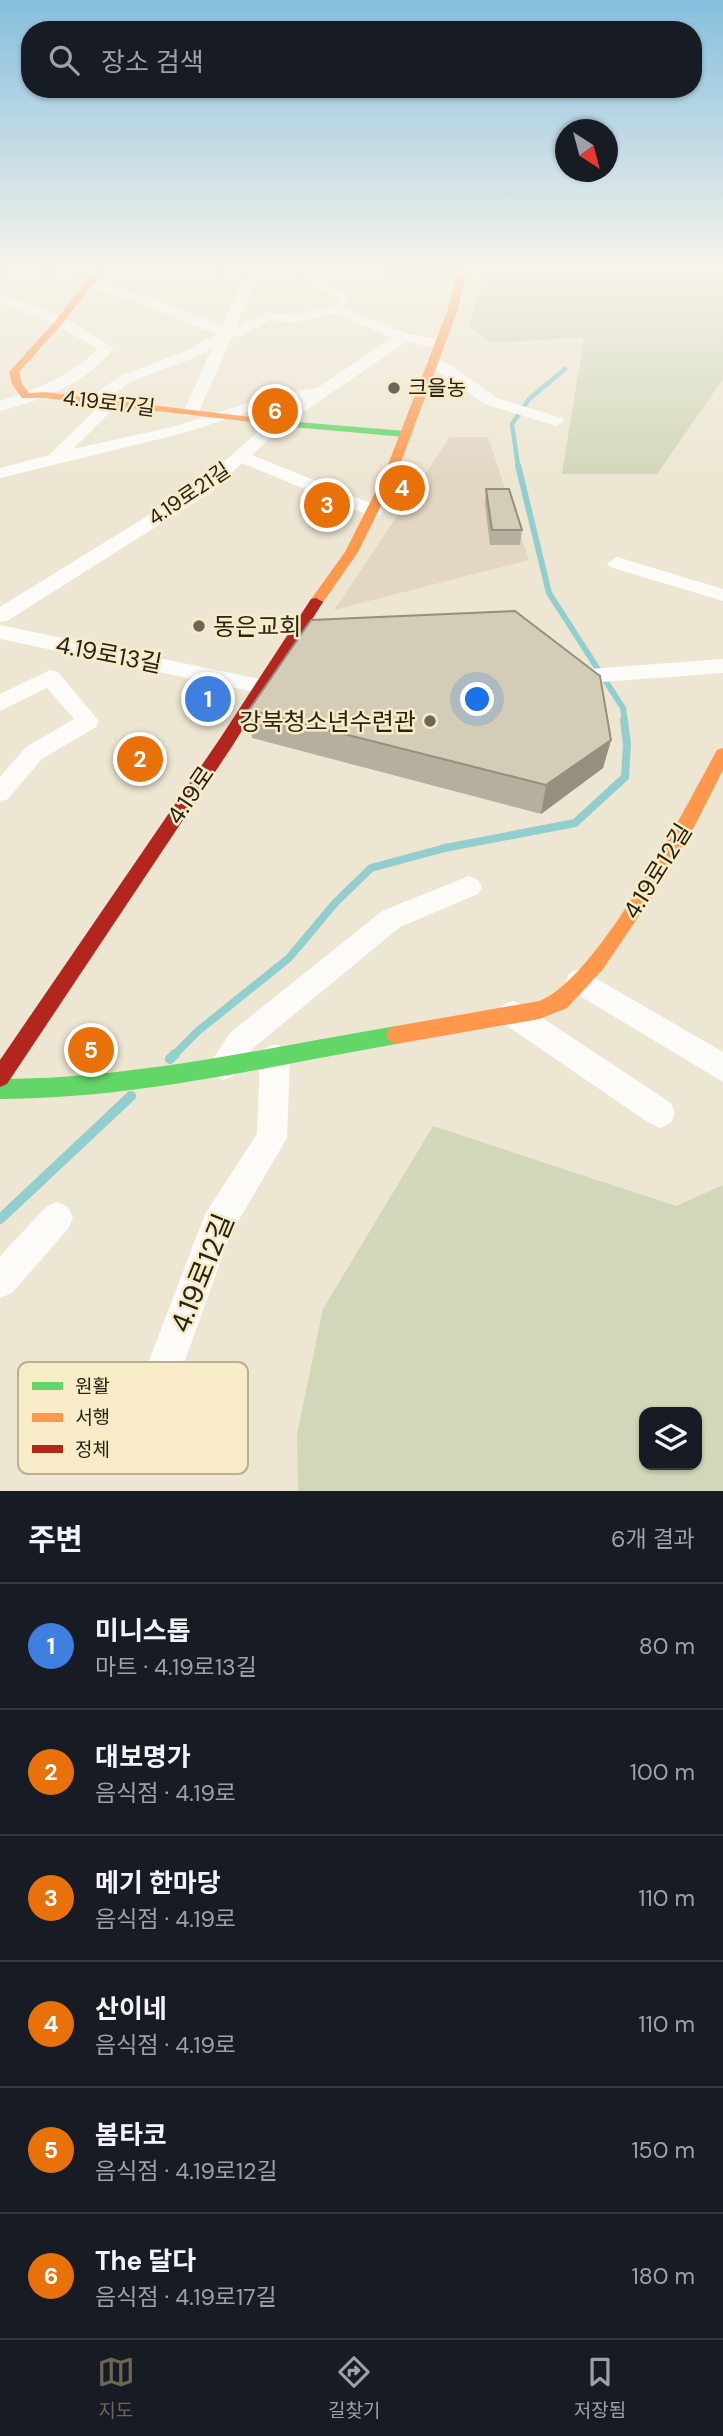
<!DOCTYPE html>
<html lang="ko">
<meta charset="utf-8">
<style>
body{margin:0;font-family:"DM Sans","Noto Sans KR",sans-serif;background:#20242c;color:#f1f3f6}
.controls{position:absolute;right:21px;bottom:21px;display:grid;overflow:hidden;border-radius:14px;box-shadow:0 2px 5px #0004}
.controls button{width:63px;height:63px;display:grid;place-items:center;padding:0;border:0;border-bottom:2px solid #363941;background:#171b24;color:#f1f3f6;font:35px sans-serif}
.compass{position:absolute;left:555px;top:119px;width:63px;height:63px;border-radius:50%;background:#171b24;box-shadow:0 2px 5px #0004;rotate:144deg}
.you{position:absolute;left:478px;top:700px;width:24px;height:24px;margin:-18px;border:5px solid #fff;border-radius:50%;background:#1a73e8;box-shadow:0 0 0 10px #1a73e833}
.badge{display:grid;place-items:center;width:46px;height:46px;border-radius:50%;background:#6d6758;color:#fff;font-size:23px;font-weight:700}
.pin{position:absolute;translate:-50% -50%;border:4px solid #fff;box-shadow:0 2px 7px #0006}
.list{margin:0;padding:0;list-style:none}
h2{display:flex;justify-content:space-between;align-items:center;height:91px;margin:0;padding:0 28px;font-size:30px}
h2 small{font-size:23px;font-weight:400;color:#9ea1a6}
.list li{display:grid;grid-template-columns:46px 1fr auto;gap:21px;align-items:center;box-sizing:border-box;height:126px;padding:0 28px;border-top:2px solid #363941}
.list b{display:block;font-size:26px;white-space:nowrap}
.list p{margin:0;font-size:23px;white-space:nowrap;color:#9ea1a6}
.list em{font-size:23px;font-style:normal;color:#9ea1a6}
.icon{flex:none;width:38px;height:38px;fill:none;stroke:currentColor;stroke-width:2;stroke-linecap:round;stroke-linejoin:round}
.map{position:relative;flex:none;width:723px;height:1491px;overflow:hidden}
.search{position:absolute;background:#171b24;box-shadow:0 2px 5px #0004;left:21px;right:21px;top:21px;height:77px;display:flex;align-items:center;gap:18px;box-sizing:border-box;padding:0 24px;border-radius:28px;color:#9ea1a6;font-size:26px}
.sheet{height:847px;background:#171b24}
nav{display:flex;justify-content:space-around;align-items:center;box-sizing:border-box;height:98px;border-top:2px solid #363941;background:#171b24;font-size:19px;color:#9ea1a6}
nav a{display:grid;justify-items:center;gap:4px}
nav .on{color:#6d6758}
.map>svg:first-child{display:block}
</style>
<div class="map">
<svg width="723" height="1491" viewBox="0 0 723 1491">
<rect width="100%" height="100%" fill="#ede6d2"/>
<path fill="#e3d7c4" d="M450,437H488L529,560L334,610Z"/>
<path fill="#d2d7b9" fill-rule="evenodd" d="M486,270H723V379L657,474H562L584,337L492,343L468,326Z
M433,1126L676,1206L723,1185V1491H298L297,1434L323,1309ZM644,1412H697V1465H644Z"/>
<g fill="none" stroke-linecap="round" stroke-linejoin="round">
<path stroke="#93cecf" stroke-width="4.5" d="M518,466L512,424L529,399L565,369"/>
<path stroke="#93cecf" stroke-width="6" d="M518,465L549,593L623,708L625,722"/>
<path stroke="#93cecf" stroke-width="8" d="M173,1056L198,1031L289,958L335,903L371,868L445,848L575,823L625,777L627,745L624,720"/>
<path stroke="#93cecf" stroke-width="10" d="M170,1059L175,1054
M0,1219L131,1096"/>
<path stroke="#fcfbf8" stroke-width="7" d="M301,270L306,279L347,298L335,309"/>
<path fill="#fcfbf8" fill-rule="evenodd" d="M0,270H9L0,275Z
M34,270H55L151,298L222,326L247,270H260L236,327L268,312L294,315L335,305L407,333L443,341L445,344L438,348L406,342L283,426L252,455L380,507L383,511L380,515H368L242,463L211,492L7,621L0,622V607L199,484L271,420L302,399L271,405L184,433L0,478V468L49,455L101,404H89L87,401L89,398L122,375L184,352L217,334L141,304ZM334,313L392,338L317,388L277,394L172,427L73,449L118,404L116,401L106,400L132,381L194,358L212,348L183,413L185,416H197L232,337L243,335L270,320L294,323Z
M213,270H232L204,282L197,278Z
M378,270H465L469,273L462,277L385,274Z
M0,294L65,318L114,348C87,383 42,400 0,411V401C39,388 68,377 98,349L55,324L0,303Z
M432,358L451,365L497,398L562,418L564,421L556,426L485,404L425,362Z
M617,557L723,589V601L610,567L607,563Z
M0,625L259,679L267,681L270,686L267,691L259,693L0,639Z
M723,659V673L575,684L567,682L564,677L567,672L575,670Z
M50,670L58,672L99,721L96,727L42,759L8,799L0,802V777L26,747L74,719L47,688L0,711V694Z
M469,876L478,880L482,887L478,894L400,927L251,1050L233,1076L223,1080L213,1076L208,1066L231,1032L382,911Z
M580,969L723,1052V1082L570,990L566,981L570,972Z
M513,1001L523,1005L671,1103L675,1113L671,1123L660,1128L649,1123L503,1023L499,1014L503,1005Z
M275,1044L285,1048L290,1058L287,1138L230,1235L153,1450L147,1463L134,1469L121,1463L115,1450L205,1214L257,1134L260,1058L265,1048Z
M57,1202L68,1207L73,1218L68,1229L12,1293L0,1298V1256L46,1207Z"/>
<path fill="#63d668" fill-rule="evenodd" d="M274,420L405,431L411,434L405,437L270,425V421Z
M396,1026L403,1029L406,1035L403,1041L396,1044C265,1067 133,1099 0,1099V1079C133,1079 265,1048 396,1026Z"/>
<path fill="#ff974d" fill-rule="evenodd" d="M94,270H104L63,323L19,372L22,384L29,393L45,392L274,420L278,421V425L45,398H22L12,384L9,372L57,319Z
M458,270H468L457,312L396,475L358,552L321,605H311L309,602L345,552L384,475L447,312Z
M723,748V770L695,825L647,904L603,969L567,1008L539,1019L396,1044L389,1041L386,1035L389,1029L396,1026L539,1001C598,979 685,808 717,750Z"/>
<path fill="#b3261e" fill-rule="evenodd" d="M316,598L323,602L231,748L7,1084L0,1087V1060L219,740L311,599Z"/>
</g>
<path fill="#b5af9d" d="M486,489L522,530L520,545H490L485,504Z
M249,710L611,740L603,768L541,814L252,738Z"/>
<path fill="#948f7f" d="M611,740L603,768L541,814L546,785Z"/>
<path fill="#d3ccb6" stroke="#948f7f" stroke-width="2" d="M486,489H509L522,530H492Z
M515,611L600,676L611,740L546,785L249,710L311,620Z"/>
<linearGradient id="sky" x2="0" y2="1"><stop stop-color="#86bede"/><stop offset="0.56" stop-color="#f7f4eb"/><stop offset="1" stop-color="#f7f4eb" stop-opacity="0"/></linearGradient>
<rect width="723" height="479" fill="url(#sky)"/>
<g fill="#6d6758" stroke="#f8ebc7" stroke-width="2.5">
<circle cx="394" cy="388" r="7"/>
<circle cx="199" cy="626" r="7"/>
<circle cx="430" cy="721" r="7"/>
</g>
<g text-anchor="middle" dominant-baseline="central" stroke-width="5" stroke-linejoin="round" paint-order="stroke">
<g font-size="21" fill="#282316" stroke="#f8ebc7" text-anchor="start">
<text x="408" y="388">크을농</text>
</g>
<g font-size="21" fill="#282316" stroke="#f8ebc7">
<text transform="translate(109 403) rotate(7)">4.19로17길</text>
<text transform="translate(189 494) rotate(-34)">4.19로21길</text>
</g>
<g font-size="24" fill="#282316" stroke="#f8ebc7" text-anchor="start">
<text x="213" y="626">동은교회</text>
<text x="416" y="721" text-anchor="end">강북청소년수련관</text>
</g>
<g font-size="24" fill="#282316" stroke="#f8ebc7">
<text transform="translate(109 654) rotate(11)">4.19로13길</text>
<text transform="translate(190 795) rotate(-56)">4.19로</text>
<text transform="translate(657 871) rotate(-58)">4.19로12길</text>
</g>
<g font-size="28" fill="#282316" stroke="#f8ebc7">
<text transform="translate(202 1273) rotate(-68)">4.19로12길</text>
</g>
</g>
<rect x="18" y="1362" width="230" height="112" rx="10" fill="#f8ebc7" stroke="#baaf92" stroke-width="2"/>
<rect x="32" y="1382" width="31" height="8" fill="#63d668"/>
<rect x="32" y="1413" width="31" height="9" fill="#ff974d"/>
<rect x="32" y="1445" width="31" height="8" fill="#b3261e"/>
<g font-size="19" fill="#282316">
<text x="75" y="1393">원활</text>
<text x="75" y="1424">서행</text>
<text x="75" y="1456">정체</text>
</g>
</svg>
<div class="controls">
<button><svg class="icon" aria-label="layers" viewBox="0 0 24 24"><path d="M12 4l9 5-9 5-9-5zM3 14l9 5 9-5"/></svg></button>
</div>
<svg class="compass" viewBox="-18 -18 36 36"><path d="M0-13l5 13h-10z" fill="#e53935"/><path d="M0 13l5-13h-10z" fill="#9ea1a6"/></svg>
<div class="you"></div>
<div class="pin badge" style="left:208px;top:699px;background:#3f7fe0">1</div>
<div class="pin badge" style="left:140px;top:759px;background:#e8710a">2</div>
<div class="pin badge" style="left:327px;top:505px;background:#e8710a">3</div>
<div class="pin badge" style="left:402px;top:488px;background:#e8710a">4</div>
<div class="pin badge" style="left:91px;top:1050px;background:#e8710a">5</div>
<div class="pin badge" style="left:275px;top:411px;background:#e8710a">6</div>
<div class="search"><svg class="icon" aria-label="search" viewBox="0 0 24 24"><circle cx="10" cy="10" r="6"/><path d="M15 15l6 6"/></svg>장소 검색</div>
</div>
<section class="sheet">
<h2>주변<small>6개 결과</small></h2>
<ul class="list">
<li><span class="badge" style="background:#3f7fe0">1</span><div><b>미니스톱</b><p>마트 · 4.19로13길</p></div><em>80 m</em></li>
<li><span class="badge" style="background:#e8710a">2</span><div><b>대보명가</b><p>음식점 · 4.19로</p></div><em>100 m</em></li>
<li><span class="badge" style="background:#e8710a">3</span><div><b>메기 한마당</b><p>음식점 · 4.19로</p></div><em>110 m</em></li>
<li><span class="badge" style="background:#e8710a">4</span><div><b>산이네</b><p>음식점 · 4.19로</p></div><em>110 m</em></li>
<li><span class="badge" style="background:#e8710a">5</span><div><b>봄타코</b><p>음식점 · 4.19로12길</p></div><em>150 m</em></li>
<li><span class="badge" style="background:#e8710a">6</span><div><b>The 달다</b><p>음식점 · 4.19로17길</p></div><em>180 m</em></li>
</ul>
</section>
<nav>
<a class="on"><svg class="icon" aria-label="map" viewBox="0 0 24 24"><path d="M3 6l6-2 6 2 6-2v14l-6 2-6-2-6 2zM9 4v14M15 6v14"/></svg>지도</a>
<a><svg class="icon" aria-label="directions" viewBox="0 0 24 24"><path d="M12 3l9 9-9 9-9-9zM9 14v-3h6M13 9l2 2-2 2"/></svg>길찾기</a>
<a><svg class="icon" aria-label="saved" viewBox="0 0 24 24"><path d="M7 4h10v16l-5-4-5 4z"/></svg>저장됨</a>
</nav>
